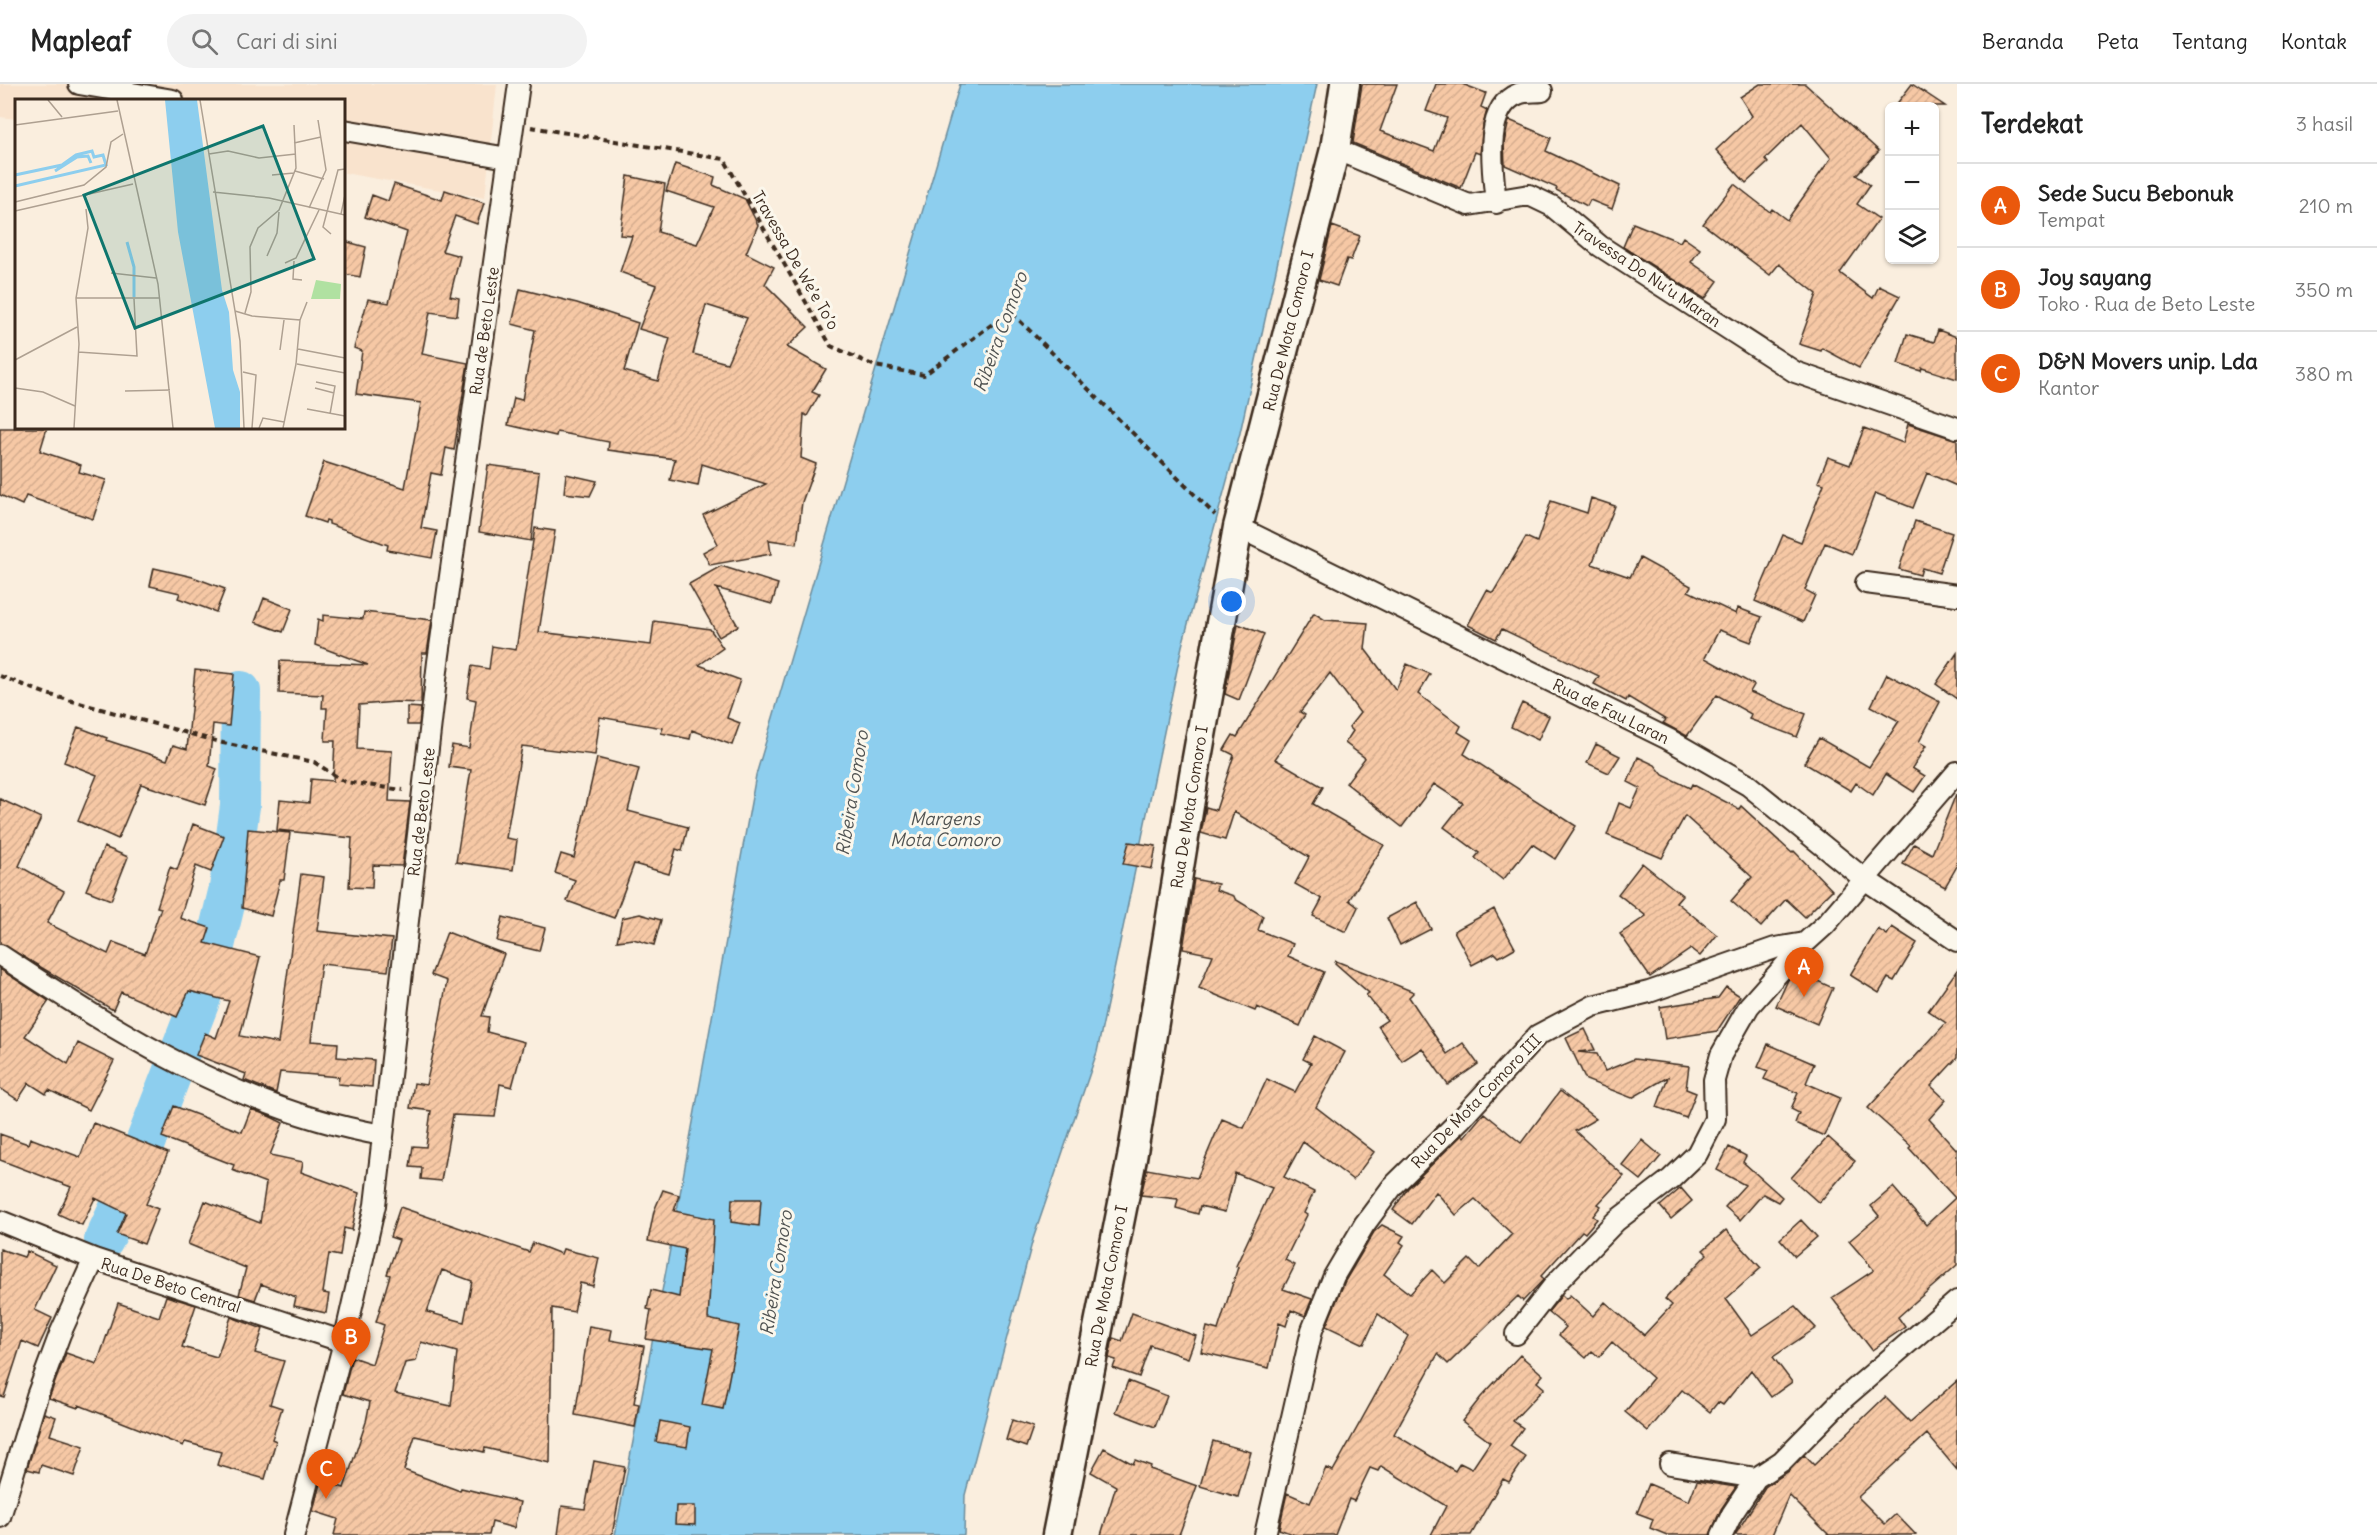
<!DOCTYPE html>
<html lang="id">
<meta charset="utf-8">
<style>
body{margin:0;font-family:Delius,sans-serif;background:#f2f2f2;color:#222}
.controls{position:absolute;right:18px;top:18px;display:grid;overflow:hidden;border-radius:9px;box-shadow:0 2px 4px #0004}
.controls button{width:54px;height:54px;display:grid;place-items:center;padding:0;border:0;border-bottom:2px solid #e0e0e0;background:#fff;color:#222;font:30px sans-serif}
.you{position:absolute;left:1232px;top:518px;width:21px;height:21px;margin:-15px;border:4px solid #fff;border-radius:50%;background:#1a73e8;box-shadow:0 0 0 9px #1a73e833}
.badge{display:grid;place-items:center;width:39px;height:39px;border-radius:50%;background:#ea580c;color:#fff;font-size:20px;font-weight:700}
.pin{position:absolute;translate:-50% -50px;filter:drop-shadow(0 2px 3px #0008)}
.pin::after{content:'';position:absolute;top:32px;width:21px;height:18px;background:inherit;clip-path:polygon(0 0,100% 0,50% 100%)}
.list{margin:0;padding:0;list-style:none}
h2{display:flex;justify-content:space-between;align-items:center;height:78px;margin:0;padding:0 24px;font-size:26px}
h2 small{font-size:20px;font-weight:400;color:#767676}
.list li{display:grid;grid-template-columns:39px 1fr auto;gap:18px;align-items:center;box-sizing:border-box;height:84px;padding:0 24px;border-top:2px solid #e0e0e0}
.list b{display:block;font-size:22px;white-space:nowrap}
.list p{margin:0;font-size:20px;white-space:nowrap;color:#767676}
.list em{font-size:20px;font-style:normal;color:#767676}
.icon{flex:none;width:33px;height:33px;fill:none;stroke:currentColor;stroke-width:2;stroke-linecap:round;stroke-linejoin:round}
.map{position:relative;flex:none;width:1957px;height:1451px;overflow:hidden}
header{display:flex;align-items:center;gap:36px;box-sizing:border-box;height:84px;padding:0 30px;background:#fff;border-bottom:2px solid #e0e0e0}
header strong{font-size:28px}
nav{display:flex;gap:33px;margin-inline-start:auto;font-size:21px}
.search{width:420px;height:54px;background:#f2f2f2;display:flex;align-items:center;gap:15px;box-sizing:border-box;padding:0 21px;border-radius:33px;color:#767676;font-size:22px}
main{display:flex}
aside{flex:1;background:#fff}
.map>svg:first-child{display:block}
</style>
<header>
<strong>Mapleaf</strong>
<div class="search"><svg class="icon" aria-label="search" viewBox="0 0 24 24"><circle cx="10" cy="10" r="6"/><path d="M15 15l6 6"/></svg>Cari di sini</div>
<nav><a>Beranda</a><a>Peta</a><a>Tentang</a><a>Kontak</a></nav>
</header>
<main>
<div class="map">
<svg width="1957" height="1451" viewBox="0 0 1957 1451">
<defs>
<pattern id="building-hatch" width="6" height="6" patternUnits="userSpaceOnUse" patternTransform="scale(1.5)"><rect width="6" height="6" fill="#f6c8a5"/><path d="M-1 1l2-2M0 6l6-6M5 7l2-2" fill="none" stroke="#d4ac8e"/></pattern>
</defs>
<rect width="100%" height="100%" fill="#faeede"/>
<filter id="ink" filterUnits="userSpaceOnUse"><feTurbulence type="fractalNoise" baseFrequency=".0167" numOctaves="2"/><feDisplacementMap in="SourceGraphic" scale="12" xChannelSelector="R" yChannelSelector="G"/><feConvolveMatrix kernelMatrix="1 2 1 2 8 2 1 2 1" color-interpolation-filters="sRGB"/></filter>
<g filter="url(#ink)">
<path fill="#f9e3cd" d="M0,0H497L485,114L344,89V16H16V35L0,33Z"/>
<path fill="#8dceee" stroke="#6c8c9b" stroke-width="1.5" d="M960,0H1317L1240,349L1182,562L1097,968L1033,1155L965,1411L964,1451H615L668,1176L756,691Z"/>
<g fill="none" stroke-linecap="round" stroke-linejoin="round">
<path stroke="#8dceee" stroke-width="40" d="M104,1156L125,1111L201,914L213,870L229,804L240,722L241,607"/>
</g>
<path fill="url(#building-hatch)" stroke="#3b2a1e" stroke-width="1.5" fill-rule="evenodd" d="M1362,0H1397L1380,47L1434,67L1447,34L1426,27L1436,0H1462L1486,9L1481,23L1487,26L1483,41L1480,70L1475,68L1461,104L1353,59Z
M1760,0H1805L1879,67L1856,91L1870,101L1857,120L1879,135L1840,189L1873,214L1879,202L1900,212L1859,284L1822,264L1821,267L1799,260L1817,210L1779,180L1770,191L1703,140L1734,100L1770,128L1772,125L1787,136L1831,74L1802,39L1765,75L1768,79L1746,99L1716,66L1752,32L1740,13Z
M1912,0L1945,22H1895Z
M1509,36L1551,54L1546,67L1620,102L1612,125L1590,116L1587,122L1556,106L1557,104L1505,81L1504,59Z
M675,80L715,93L713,101L745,115L758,141L746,169L774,183L765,200L808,243L787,263L826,285L812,308L819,311L807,332L804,330L801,374L816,380L802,418L797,460L769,456L771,470L710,481L703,468L718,460L703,431L766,400L702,380L698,402L670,396L675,375L608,366L609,358L557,348L556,352L508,341L514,314L522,316L535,246L512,240L520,205L577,219L638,239L624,287L658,297L670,254L639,245L656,201L620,188L632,152L620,151L628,92L665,100L658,148L697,160L714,123L666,107ZM706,221L747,234L727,279L693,270Z
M394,100L442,116L445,106L484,119L477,140L455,132L442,167L460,172L450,212L459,214L457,232L430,228L422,270L468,279L454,366L446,364L441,391L431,389L421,444L437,447L432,474L387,466L388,461L329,440V437L326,436L325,439L305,432L324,378L405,404L421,319L356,310L362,267L354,264L368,215L389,219L407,148L365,133L372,111L388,117Z
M1633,139L1680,158L1683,153L1700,165L1691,178L1718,197L1705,215L1623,163Z
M1332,142L1360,152L1351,176L1347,175L1337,202L1319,196Z
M344,157L366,163L360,193L344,190Z
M1938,246L1957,253V295L1922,284L1921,287L1898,280L1907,250L1934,258Z
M1908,340L1957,356V402L1927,389L1913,424L1875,409L1852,470L1825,459L1805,506L1815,511L1803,538L1755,517L1783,451L1801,458L1824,400L1818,398L1828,373L1850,381L1864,344L1903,359Z
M0,344H47L40,367L81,381L79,388L106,396L93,435L26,412L22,421L0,411Z
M488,381L539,388L531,457L479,448Z
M566,390L597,397L590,412L564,409Z
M1591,414L1615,422L1592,480L1630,493L1640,474L1691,502L1688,507L1736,530L1738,524L1762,533L1751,558L1719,546L1705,574L1754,601L1750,608L1806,630L1797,653L1749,635L1751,630L1717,611L1687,652L1663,639L1666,636L1628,613L1626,617L1594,600L1599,592L1502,545L1496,555L1468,541L1487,506L1493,509L1526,453L1537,458L1551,417L1587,429Z
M1915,437L1952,449L1939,489L1922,484L1920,491L1899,485Z
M535,444L555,447L539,548L651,561L654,537L710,545L723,564L699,581L740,596L727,634L740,639L732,661L692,646L690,655L661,649L663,644L600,633L595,671L522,662L506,754L517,756L513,786L456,778L471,686L449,683L452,661L469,664L476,616L467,614L472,582L489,585L492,562L516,566Z
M721,482L778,500L772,520L716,504L738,542L719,553L689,500Z
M154,484L193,493L225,505L216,528L178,514L180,509L150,502Z
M264,514L292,525L283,548L255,538Z
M364,528L432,536L427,569H422L421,619L396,618L359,621L357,665L392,667L389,717L410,718L402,782L373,781L372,804L349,803L352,754L277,746L280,716L309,719L311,695L333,697L335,657H325L327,624H322L323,611L279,609L280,577L368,581L315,561L318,535L323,537V531L363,535Z
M1314,529L1325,536L1368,539L1365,565L1396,606L1407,580L1430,590L1418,610L1461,642L1458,648L1471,656L1464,670L1576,742L1555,775L1532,760L1503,796L1475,774L1479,769L1444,743L1463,719L1434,700L1402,743L1346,699L1365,674L1345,659L1353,647L1349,643L1360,629L1330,589L1300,628L1305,631L1275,675L1323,703L1313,720L1384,761L1349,816L1358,823L1346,848L1313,832L1322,815L1295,800L1309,773L1234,728L1225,756L1201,749L1206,723L1216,726L1234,671L1224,666L1233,651L1237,653Z
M1238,540L1264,550L1239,616L1225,610Z
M1957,569V615L1936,600Z
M195,586L234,590L229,642L213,640L209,682L217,685L205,721L141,700L118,755L78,737L97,691L64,678L78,643L107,654L106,656L167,676L173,661L187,665Z
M1887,590L1940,618L1919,658L1926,662L1912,684L1925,692L1914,708L1886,690L1873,711L1856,699L1851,707L1804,679L1819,654L1869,683L1899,637L1871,622Z
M1522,619L1549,632L1538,656L1511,643Z
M407,623L421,624L419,641H407Z
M1596,660L1620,672L1609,689L1587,679Z
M1638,673L1655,681L1663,691L1690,704L1692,700L1739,725L1741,722L1792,769L1794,767L1832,806L1805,833L1786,815L1761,843L1731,817L1752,793L1685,732L1662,774L1607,751L1619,719L1631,724L1640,704L1628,698Z
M597,674L639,685L628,727L688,743L682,767L676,765L669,790L634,780L614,834L567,817L575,796L555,789L561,770L574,774Z
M1956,710L1957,782L1945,803L1903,780L1914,760L1932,770Z
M0,715L41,734L19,782L64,807L47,839L108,870L113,858L145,870L161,824L157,823L170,783L177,786L193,740L224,752L211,788L196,782L180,834L210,844L205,859L260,873L240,952L278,959L301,790L324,793L317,847L392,855L388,887L321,880L311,957L338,959L337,973L374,976L372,1003L338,1000L339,993L280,988L276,1009L244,996L246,990L196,971L205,949L216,954L229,917L189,907L177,933L121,908L113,926L0,859Z
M248,745L290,749L284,796H280L271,832L242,824Z
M1129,758L1156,762L1152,785L1123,780Z
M104,763L128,773L111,816L86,806Z
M1642,779L1682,811L1676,818L1717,851L1700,872L1691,865L1650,893L1620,850L1646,832L1618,810Z
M1194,795L1218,800L1216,806L1234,812L1235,815L1263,832L1258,846L1293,860L1288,872L1324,888L1300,942L1257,923L1255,927L1199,904L1213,871L1183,865Z
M1417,818L1431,845L1400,861L1387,834Z
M1494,825L1515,864L1499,873L1495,869L1472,881L1454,847Z
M640,830L661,836L654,861L633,855L617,857L622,834Z
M503,833L545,844L539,867L497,857Z
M1892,843L1917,859L1894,897L1888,894L1879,909L1850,891L1878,845L1887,851Z
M447,848L504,870L482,932L489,933L487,948L524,958L512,1003L500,1000L495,1033L453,1031L441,1097L421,1095L422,1084L410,1083L413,1062L426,1063L431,1027L410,1024L414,999L426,1001L435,961L447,897L431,891Z
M1336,877L1414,908L1409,913L1447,970L1463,959L1478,980L1448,1001L1422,964L1402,977L1378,942L1387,936L1366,911L1369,909L1335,879Z
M0,885L49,917L25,952L68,980L78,959L114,977L89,1026L49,1006L46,1010L29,999L18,1016L0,1004Z
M1957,886V974L1931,1002L1946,1016L1929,1035L1957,1066V1181L1898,1233L1905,1243L1872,1266L1832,1214L1874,1186L1849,1157L1879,1132L1871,1122L1893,1103L1926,1141L1955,1114L1909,1064L1911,1062L1868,1024L1946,939L1928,927Z
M1796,887L1833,904L1817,940L1776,922L1788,896Z
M1726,903L1740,912L1717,947L1665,955L1660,923L1718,914Z
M1585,945L1595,966L1578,968L1597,970L1605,987L1634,975L1689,982L1686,1005L1696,1009L1686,1034L1657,1023L1668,993L1632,1014L1586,996L1566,954Z
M1315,952L1345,968L1316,1023L1374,1068L1353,1096L1303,1058L1284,1093L1314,1108L1304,1129L1307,1131L1285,1176L1295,1181L1283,1205L1312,1215L1305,1232L1291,1226L1286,1242L1279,1239L1269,1284L1201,1268L1207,1243L1218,1246L1238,1183L1236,1182L1272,1104L1235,1089L1225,1128L1200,1122L1198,1130L1176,1124L1178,1115L1141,1111L1147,1085L1197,1094L1222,1035L1244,1044L1267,995L1295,1008L1311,979L1303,975Z
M1768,960L1814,980L1806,999L1840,1014L1824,1052L1795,1039L1799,1029L1791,1025L1798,1009L1764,995L1768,987L1758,983Z
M1560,1007L1596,1035L1575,1047L1624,1092L1598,1120L1601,1122L1593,1132L1597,1135L1585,1149L1582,1147L1541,1192L1544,1195L1523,1217L1518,1212L1448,1280L1438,1270L1394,1350L1455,1387L1460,1379L1472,1385L1490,1358L1462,1337L1481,1313L1520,1271L1543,1291L1537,1298L1544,1304L1513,1337L1523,1344L1510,1362L1526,1373L1509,1398L1503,1395L1471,1451H1431L1446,1422L1381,1382L1378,1387L1370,1384L1354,1417L1349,1415L1335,1451H1295L1279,1445L1287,1409L1310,1419L1326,1384L1333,1387L1408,1252L1378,1230L1364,1260L1326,1242L1345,1197L1374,1148L1382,1141L1404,1152L1400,1158L1404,1161L1384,1190L1410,1210L1432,1186L1445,1199L1469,1175L1479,1185L1512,1150L1475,1115L1456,1131L1436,1108L1412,1140L1393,1126L1408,1104L1462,1051L1464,1053L1484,1029L1521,1059Z
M174,1022L242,1048L251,1025L271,1033L283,1039L270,1071L303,1078L301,1088L359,1109L352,1146L344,1144L340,1172L329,1170L323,1209L329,1210L326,1229L294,1222L296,1213L261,1200L255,1216L239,1211L246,1184L188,1160L205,1117L260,1139L266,1099L232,1086L234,1081L162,1053Z
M93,1039L168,1069L146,1120L158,1125L144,1160L117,1150L126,1129L95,1114L82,1141L58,1130L71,1103L0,1076V1050L28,1060L30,1054L80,1073Z
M1828,1053L1855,1077L1819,1119L1791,1094Z
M1642,1056L1661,1072L1641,1096L1622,1081Z
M1729,1063L1746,1072L1743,1078L1782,1113L1778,1118L1763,1110L1740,1136L1725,1123L1745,1101L1717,1086Z
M1681,1104L1692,1117L1671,1135L1660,1122Z
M663,1106L679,1111L674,1127L714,1135L708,1235L739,1242L723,1325L702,1321L713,1265L646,1255L651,1226L647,1225L651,1206L679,1213L685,1165L648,1157L654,1127Z
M732,1115H761L759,1142L731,1138Z
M400,1123L529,1168L533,1159L561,1170L563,1165L599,1174L593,1202L580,1199L574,1228L552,1224L550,1379L485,1364L484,1368L415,1352L404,1386L460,1407L461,1404L520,1418L514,1444L492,1438L489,1451H334L338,1435L313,1427L321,1396L344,1404L366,1338L370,1318L343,1310L352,1273L372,1280L384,1241L376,1238L390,1191L387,1190L399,1156L390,1153ZM442,1186L472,1197L464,1238L427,1228ZM421,1258L457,1268L451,1322L395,1309L405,1279L416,1277Z
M1801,1136L1817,1153L1795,1172L1780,1155Z
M1726,1146L1761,1184L1726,1215L1752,1251L1795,1222L1816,1244L1773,1273L1792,1298L1771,1313L1751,1286L1723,1321L1718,1318L1710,1328L1682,1306L1648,1347L1625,1328L1653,1294L1612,1258L1599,1273L1592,1267L1586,1274L1559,1251L1566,1243L1548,1228L1562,1211L1566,1215L1570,1211L1593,1232L1605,1218L1644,1251L1672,1221L1665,1215L1707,1170L1703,1166Z
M0,1165L24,1173L27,1167L56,1181L35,1226L52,1234L38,1264L22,1257L4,1313L0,1312Z
M166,1212L196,1221L182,1263L217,1273L231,1233L263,1245L255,1269L284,1277L270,1320L282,1324L272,1355L276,1357L265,1395L217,1381L221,1368L185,1358L183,1362L79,1321L78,1324L49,1314L66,1269L97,1280L118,1219L159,1233Z
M1132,1229L1196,1252L1188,1274L1150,1261L1139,1293L1113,1284L1116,1276L1109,1274L1113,1254L1122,1257Z
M589,1242L612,1246L610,1256L644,1262L634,1319L639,1320L635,1343L575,1331Z
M1128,1297L1167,1312L1155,1343L1116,1328Z
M1957,1297V1386L1927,1350L1858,1413L1885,1440L1896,1430L1916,1451H1829L1789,1411L1772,1451H1735L1765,1403L1789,1387L1804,1371L1814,1381L1885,1313L1910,1338Z
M44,1329L56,1333L50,1351L84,1362L74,1392L41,1381L39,1388L27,1385Z
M1012,1336L1033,1343L1026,1363L1006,1356Z
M660,1337L690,1343L687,1363L656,1358Z
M1213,1357L1251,1368L1238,1413L1200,1402Z
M1104,1364L1133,1380L1135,1376L1151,1382L1150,1385L1197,1402L1179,1451H1101L1116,1402L1091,1388Z
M594,1377L625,1383L612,1451H558L562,1422L585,1425Z
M1697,1397L1736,1403L1721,1425L1710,1451H1667L1650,1444L1653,1435L1637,1429L1649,1400L1689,1417Z
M676,1422H695V1441L675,1440Z"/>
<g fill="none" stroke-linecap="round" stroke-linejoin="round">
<defs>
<path id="street" d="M79,0L173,16
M344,46L508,74
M1335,65L1469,121L1529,111L1552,122L1600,162L1795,288L1957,344
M1496,119C1493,88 1482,24 1518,10C1525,7 1535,8 1542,7
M1238,443L1668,655L1748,701L1863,794L1957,857
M1866,499L1957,511
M0,871C118,949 242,1027 383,1051
M0,1137L94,1175L344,1258
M1516,1250L1555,1200L1616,1137L1671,1095L1697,1070L1715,1035L1714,996L1721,971L1749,922L1805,859
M1670,1380L1756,1394L1782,1377L1843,1315L1957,1217
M0,1433L37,1312L60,1250L94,1175
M294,1451L344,1258L375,1121L438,578L519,0
M1265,1451L1312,1246L1334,1192L1364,1141L1393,1102L1461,1035L1538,951L1593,922L1649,908L1775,864L1805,859L1826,840L1957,688
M1722,1451L1732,1430L1756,1394"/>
<path id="secondary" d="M1057,1451L1132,1074L1194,691L1238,443L1335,65L1345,0"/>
</defs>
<use href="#street" stroke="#3b2a1e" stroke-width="24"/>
<use href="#secondary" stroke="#3b2a1e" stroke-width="33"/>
<path stroke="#3b2a1e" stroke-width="4" stroke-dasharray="6 4.5" stroke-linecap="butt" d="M531,43L724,75L831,262L875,282L924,291L1010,227L1215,431
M0,592L47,610L223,659L314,678L345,698L403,706"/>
<use href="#street" stroke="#fbf7ec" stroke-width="20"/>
<use href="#secondary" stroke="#fbf7ec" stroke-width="28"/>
</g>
</g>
<g text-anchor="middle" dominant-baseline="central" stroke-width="6" stroke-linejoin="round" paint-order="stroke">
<g font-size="16" fill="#3b2a1e" stroke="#fbf7ec">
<text transform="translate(796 176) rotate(60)">Travessa De We’e To’o</text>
<text transform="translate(1647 190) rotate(34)">Travessa Do Nu’u Maran</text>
<text transform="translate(484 247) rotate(-82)">Rua de Beto Leste</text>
<text transform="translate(1288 247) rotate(-76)">Rua De Mota Comoro I</text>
<text transform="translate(1611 627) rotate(26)">Rua de Fau Laran</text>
<text transform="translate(1189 723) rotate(-81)">Rua De Mota Comoro I</text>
<text transform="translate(421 728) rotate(-83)">Rua de Beto Leste</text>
<text transform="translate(1476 1017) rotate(-46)">Rua De Mota Comoro III</text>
<text transform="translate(171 1201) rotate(18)">Rua De Beto Central</text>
<text transform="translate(1106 1202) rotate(-79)">Rua De Mota Comoro I</text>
</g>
<g font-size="18" font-style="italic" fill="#505352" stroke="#fbf7ec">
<text transform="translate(1000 248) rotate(-70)">Ribeira Comoro</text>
<text transform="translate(852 709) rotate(-81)">Ribeira Comoro</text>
<text x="945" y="734">Margens<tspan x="945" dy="21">Mota Comoro</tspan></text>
<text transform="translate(776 1189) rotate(-81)">Ribeira Comoro</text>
</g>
</g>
<g transform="translate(15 15)">
<rect width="330" height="330" fill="#faeede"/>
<path d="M301,181L326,185L325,200H296Z" fill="#b0e1a1"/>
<path d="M150,1H182L207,191L214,213L218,271L225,293V329H200L163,133Z" fill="#8dceee"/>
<path fill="none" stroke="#8dceee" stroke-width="3" d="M40,72L62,58L73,57L76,64M0,76L47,66L61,56L77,52L79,58L88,56L91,66L0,87M112,143L119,168V198"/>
<path fill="none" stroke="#aea091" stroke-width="1.5" d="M33,1L47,18M102,1L143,185L158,329M185,1L225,242L229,329M0,26L103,12M279,44L306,38M194,55L213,52L244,59L281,55M280,72L309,80M257,76L279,74M198,93L254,99L330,116M0,103L69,86L91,68L96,43L108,35M294,109L311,71L303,21M0,112L118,85M326,115L330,96M316,135L308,128L323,71L330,70M252,157L262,134L264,113M279,162L278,180L287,181M270,164L281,159L304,111M96,174L141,179M61,199H145M220,212L237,217L285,221L281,265L268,329M230,214L236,193L235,148L243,129L264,111L281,69L279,26M285,221L292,203M283,250L330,259M265,251L269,221M63,253L122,257L119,200M0,261L62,228M282,265L330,274M228,273L241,276L237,329M301,283L320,287L315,315M0,289L28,293L60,307M300,289L319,294M110,292L155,291M292,310L330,317M59,329L64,245L61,199L73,129L71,110M244,329L248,319L269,323"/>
<path fill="#0f766e" fill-opacity="0.15" stroke="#0f766e" stroke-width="3" d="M248,27L299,160L120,229L69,96Z"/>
<rect width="330" height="330" fill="none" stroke="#3b2a1e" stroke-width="3"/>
</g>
</svg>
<div class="controls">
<button>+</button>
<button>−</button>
<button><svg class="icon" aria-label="layers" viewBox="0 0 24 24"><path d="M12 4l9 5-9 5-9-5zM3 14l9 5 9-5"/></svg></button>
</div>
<div class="you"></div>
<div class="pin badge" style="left:1804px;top:913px">A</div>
<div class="pin badge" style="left:351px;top:1283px">B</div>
<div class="pin badge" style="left:326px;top:1415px">C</div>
</div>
<aside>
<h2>Terdekat<small>3 hasil</small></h2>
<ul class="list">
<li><span class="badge">A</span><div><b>Sede Sucu Bebonuk</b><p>Tempat</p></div><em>210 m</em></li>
<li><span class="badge">B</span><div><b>Joy sayang</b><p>Toko · Rua de Beto Leste</p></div><em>350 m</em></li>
<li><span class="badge">C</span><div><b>D&amp;N Movers unip. Lda</b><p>Kantor</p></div><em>380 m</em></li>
</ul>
</aside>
</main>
